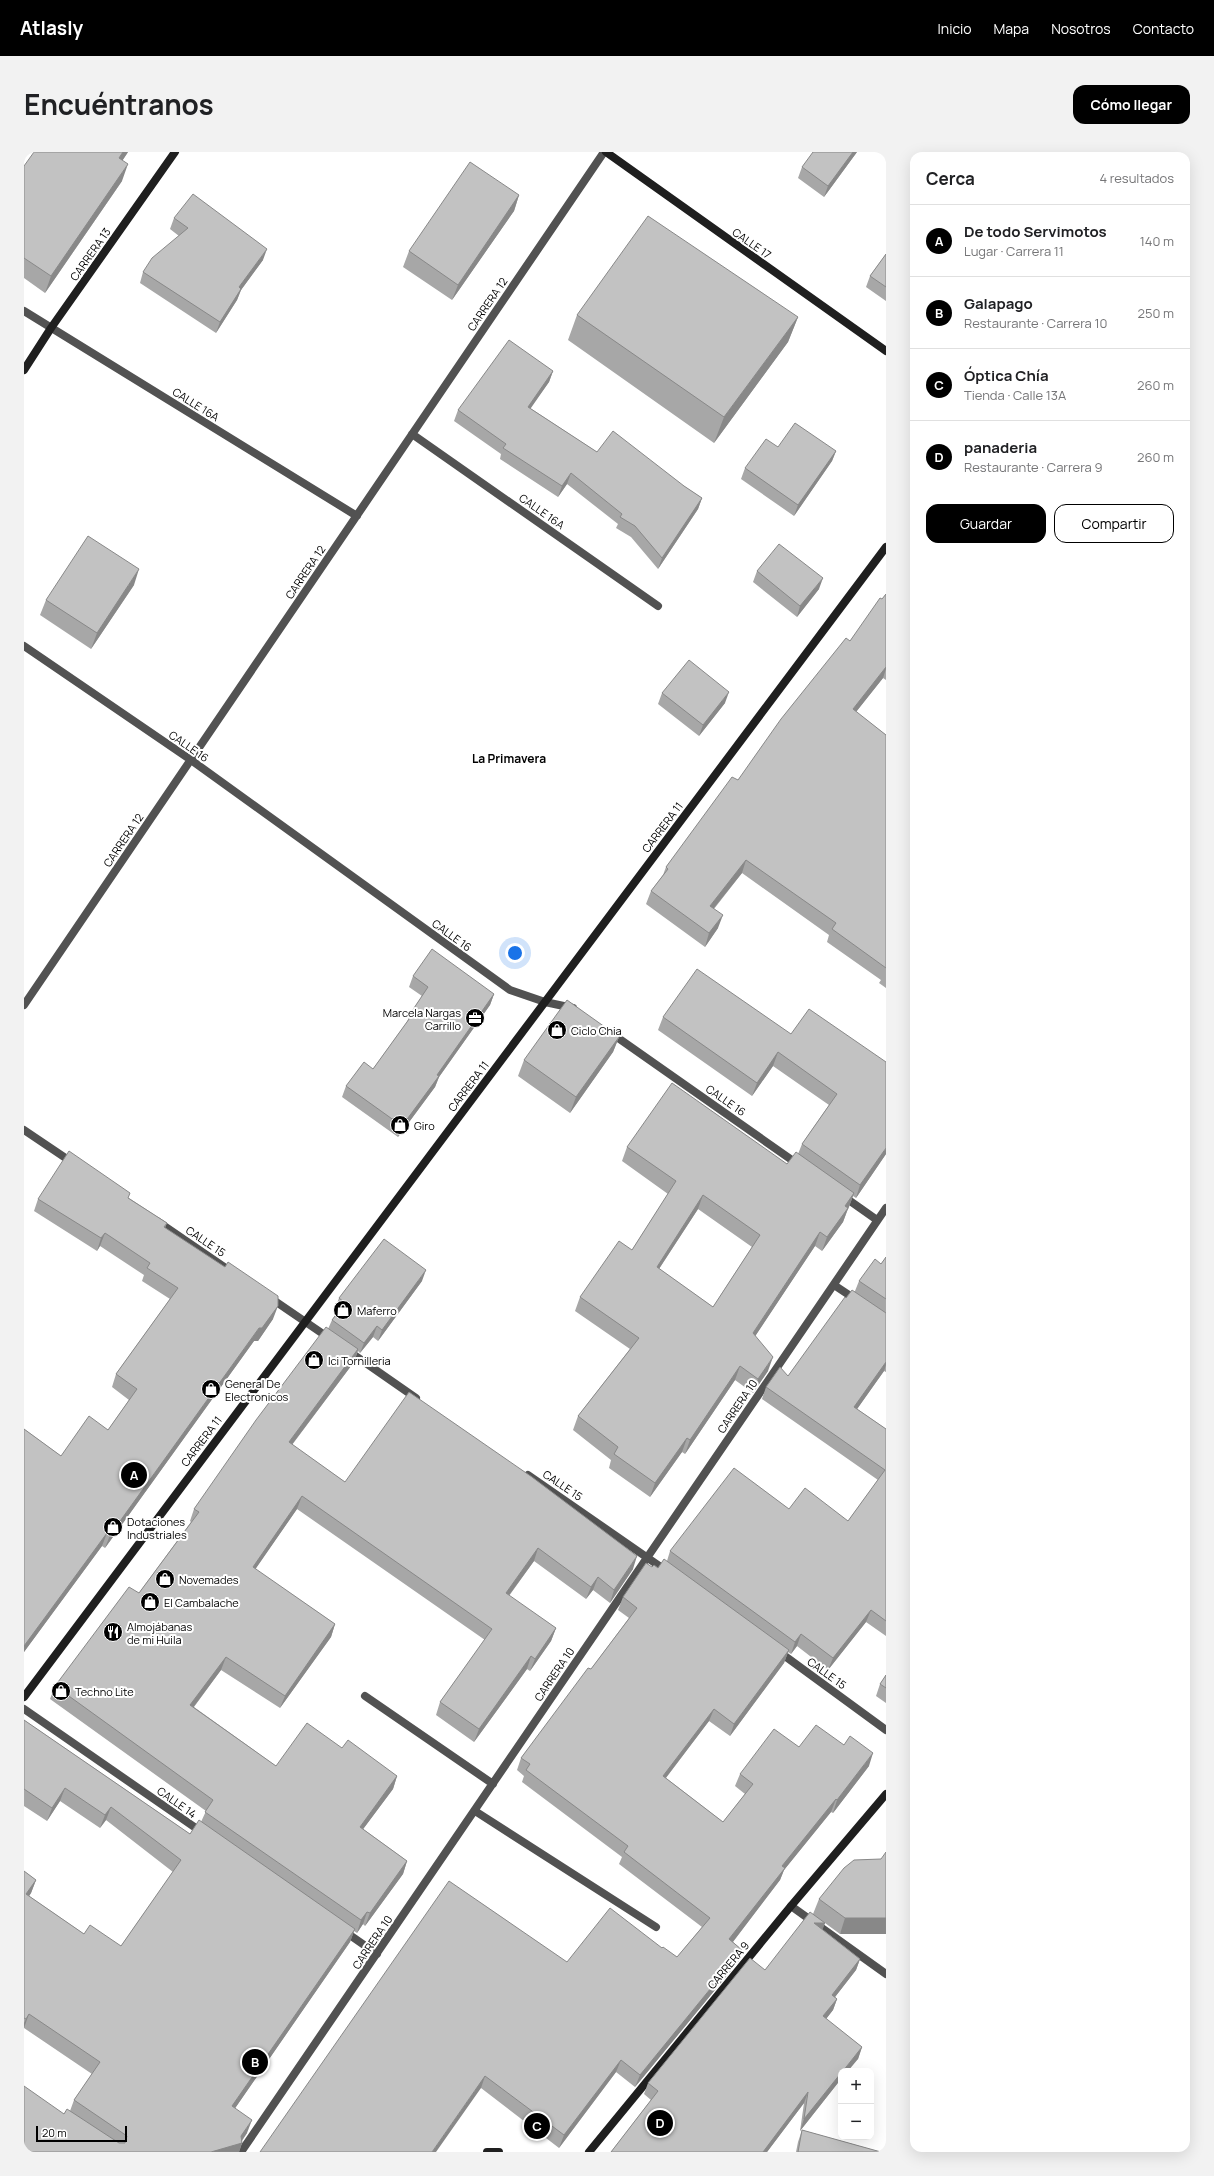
<!DOCTYPE html>
<html lang="es">
<meta charset="utf-8">
<style>
body{margin:0;font-family:Manrope,sans-serif;background:#f2f2f2;color:#202124}
.controls{position:absolute;right:12px;bottom:12px;display:grid;overflow:hidden;border-radius:8px;box-shadow:0 4px 16px #0002}
.controls button{width:36px;height:36px;display:grid;place-items:center;padding:0;border:0;border-bottom:1px solid #e0e0e0;background:#fff;color:#202124;font:20px sans-serif}
.scale{position:absolute;left:12px;bottom:10px;width:91px;box-sizing:border-box;padding-left:4px;border:2px solid #000;border-top:0;font-size:11px;line-height:14px;white-space:nowrap;color:#000;-webkit-text-stroke:3px #fff;paint-order:stroke}
.you{position:absolute;left:491px;top:801px;width:14px;height:14px;margin:-10px;border:3px solid #fff;border-radius:50%;background:#1a73e8;box-shadow:0 0 0 6px #1a73e833}
.badge{display:grid;place-items:center;width:26px;height:26px;border-radius:50%;background:#000;color:#fff;font-size:13px;font-weight:700}
.pin{position:absolute;translate:-50% -50%;border:2px solid #fff;box-shadow:0 1px 4px #0006}
.list{margin:0;padding:0;list-style:none}
h2{display:flex;justify-content:space-between;align-items:center;height:52px;margin:0;padding:0 16px;font-size:17px}
h2 small{font-size:13px;font-weight:400;color:#757577}
.list li{display:grid;grid-template-columns:26px 1fr auto;gap:12px;align-items:center;box-sizing:border-box;height:72px;padding:0 16px;border-top:1px solid #e0e0e0}
.list b{display:block;font-size:15px;white-space:nowrap}
.list p{margin:0;font-size:13px;white-space:nowrap;color:#757577}
.list em{font-size:13px;font-style:normal;color:#757577}
.actions{display:flex;gap:8px;padding:12px 16px}
.actions a{flex:1;padding:9px 0;border:1px solid #000;border-radius:12px;text-align:center;font-size:14px;color:#000}
.actions .main{background:#000;color:#fff}
.map{position:relative;flex:none;width:862px;height:2000px;overflow:hidden;border-radius:12px}
header{display:flex;align-items:center;gap:24px;box-sizing:border-box;height:56px;padding:0 20px;background:#000;color:#fff}
header strong{font-size:19px}
nav{display:flex;gap:22px;margin-inline-start:auto;font-size:14px}
.intro{display:flex;align-items:center;justify-content:space-between;box-sizing:border-box;height:96px;padding:0 24px}
h1{margin:0;font-size:28px}
.button{padding:10px 18px;border-radius:12px;background:#000;color:#fff;font-size:14px;font-weight:700}
main{display:flex;gap:24px;padding:0 24px}
aside{flex:1;background:#fff;border-radius:12px;box-shadow:0 4px 16px #0002}
.map>svg:first-child{display:block}
</style>
<header>
<strong>Atlasly</strong>
<nav><a>Inicio</a><a>Mapa</a><a>Nosotros</a><a>Contacto</a></nav>
</header>
<div class="intro"><h1>Encuéntranos</h1><a class="button">Cómo llegar</a></div>
<main>
<div class="map">
<svg width="862" height="2000" viewBox="0 0 862 2000">
<rect width="100%" height="100%" fill="#fff"/>
<g fill="none" stroke-linecap="round" stroke-linejoin="round">
<path stroke="#525252" stroke-width="8" d="M767,1754L862,1822"/>
<path stroke="#525252" stroke-width="8" d="M0,159L333,364
M388,282L634,454
M0,494L167,608L486,838L521,850L549,856
M0,853L580,0
M587,881L775,1013
M0,978L49,1011
M819,1044L853,1068
M133,1069L209,1121
M810,1133L834,1149
M245,1145L305,1186
M323,1198L392,1246
M504,1323L644,1420
M754,1499L862,1578
M341,1544L469,1632
M0,1557L179,1681
M451,1659L632,1775
M320,1779L353,1802
M217,2000L862,1056"/>
<path stroke="#1f1f1f" stroke-width="8" d="M582,0L862,199
M0,218L27,176L151,0
M0,1545L862,395
M463,2000H475
M565,2000L767,1754L862,1642"/>
</g>
<path fill="#a7a7a7" fill-rule="evenodd" d="M104,0L98,9V29L21,141L0,126V14Z
M833,0L800,45L774,26L778,15Z
M495,43L490,59L428,148L379,115L385,99Z
M150,66L239,108L217,138L213,148L192,181L116,131L119,120L155,84L146,77Z
M862,102V149L842,135L846,124Z
M553,163L774,165L764,190L690,291L544,188Z
M529,219L525,230L506,256L573,300L660,334L678,346L674,357L634,417L607,385L592,376L594,372L543,332L534,345L476,307L477,302L430,269L434,258Z
M754,295L812,299L808,309L770,364L717,327L721,316Z
M733,419L795,437L773,465L729,430Z
M110,433L67,497L16,463L22,448Z
M862,442V528L859,526L832,560L862,583V836L855,831L857,828L803,790L805,783L718,721L690,757L694,776L681,795L622,752L627,739L639,723L642,715L714,628L826,489Z
M638,541L701,551L675,584L634,552Z
M389,824L470,842L466,853L415,925L411,935L374,985L318,945L322,934L349,917L383,870L386,862L398,844L385,835Z
M639,865L767,882L862,1002L832,1046L829,1044L819,1070L798,1099L791,1094L731,1184L744,1219L729,1241L711,1228L661,1302L658,1300L626,1345L585,1316L587,1308L549,1278L554,1264L606,1197L551,1159L556,1145L608,1098L644,1042L598,1009L603,995L763,1012L774,1002L778,992L805,953L749,914L728,944L634,878ZM674,1057L728,1095L689,1155L635,1117Z
M595,885L589,900L546,961L494,924L500,908Z
M105,1046L143,1071L141,1076L249,1167L234,1189H230L81,1396L78,1394L0,1500V1277L37,1304L84,1278L105,1248L88,1235L92,1222L146,1147L118,1129L120,1123L76,1094L73,1099L10,1059L14,1047Z
M862,1105V1220L860,1219L833,1257L862,1277V1484L842,1470L804,1518L773,1494L767,1502L764,1500L760,1511L706,1584L685,1569L642,1626L699,1670L721,1642L711,1634L716,1622L775,1595L845,1614L809,1661L807,1660L760,1718L756,1728L709,1790L718,1798L714,1810L611,1935L592,1920L535,1996L457,1936L236,2000L543,1810L638,1796L653,1805L678,1775L595,1712L598,1705L498,1630L500,1624L493,1618L497,1606L567,1517L605,1466L594,1458L599,1445L628,1415L634,1416L643,1409L646,1399L765,1357L824,1369L854,1328L738,1247L742,1235L764,1224L822,1146L831,1139L835,1129L857,1112Z
M398,1129L354,1189L349,1185L336,1201L334,1199L330,1210L268,1293L321,1330L609,1417L586,1451L569,1438L562,1447L510,1409L485,1444L532,1476L527,1489L506,1519L503,1517L450,1590L412,1563L416,1550L461,1488L273,1357L231,1417L311,1472L307,1485L256,1556L197,1518L170,1555L252,1614L318,1596L373,1624L369,1637L339,1677L383,1709L379,1722L341,1774L339,1772L333,1781L330,1779L326,1790L211,1956L223,1981L218,1989V1991L215,2000H0L40,1962L46,1959L50,1948L68,1922L0,1876V1719L12,1728L7,1741L5,1744L60,1782L97,1794L149,1720L82,1668L76,1676L36,1649L23,1669L0,1654V1568L166,1682L177,1670L182,1659L26,1547L31,1534L115,1441L167,1370L166,1369L170,1357L304,1177L308,1168L314,1159L311,1157L315,1146Z
M862,1523V1551L852,1544L856,1532Z
M857,1707L816,1782L801,1771L798,1777L836,1807L832,1818L811,1845L813,1847L809,1858L802,1867L838,1895L834,1907L817,1919V1927L776,1979L780,1951L743,2000H587L627,1948L620,1942L624,1931L741,1818L789,1762L795,1747Z
M778,1978L857,2000H772L774,1990Z"/>
<path fill="#888" d="M99,0H104L89,23L95,6Z
M829,0H833L800,45L804,34Z
M104,12L98,29L21,141L27,124Z
M495,43L490,59L428,148L434,133Z
M243,97L239,108L217,138L213,148L192,181L196,170L215,135Z
M774,165L764,190L690,291L700,265Z
M529,219L525,230L500,266L504,255Z
M812,299L808,309L770,364L774,353Z
M547,321L543,332L534,345L538,334Z
M678,346L674,357L634,417L638,406Z
M115,417L110,433L67,497L73,481Z
M799,426L795,437L773,465L776,454Z
M862,515V517L859,526L824,570L829,557Z
M705,540L701,551L675,584L679,573Z
M722,708L718,721L681,767L686,754Z
M699,763L694,776L681,795L685,781Z
M470,842L466,853L415,925L411,935L374,985L378,974L413,923Z
M595,885L589,900L546,961L552,945Z
M754,900L749,914L728,944L733,931Z
M862,996V1002L832,1046L836,1033Z
M830,1041L825,1055L823,1059L819,1070L798,1099L803,1085L821,1054Z
M679,1043L674,1057L627,1129L633,1115Z
M796,1080L791,1094L724,1195L729,1181Z
M81,1081L76,1094L73,1099L77,1086Z
M402,1118L398,1129L354,1189L358,1178Z
M254,1154L249,1167L234,1189H230L81,1396L86,1383L235,1176Z
M353,1174L349,1185L336,1201L340,1191Z
M334,1197L330,1210L260,1303L265,1290Z
M749,1205L744,1219L729,1241L734,1227Z
M862,1210V1213L860,1219L826,1267L830,1255Z
M716,1214L711,1228L661,1302L666,1288Z
M663,1286L658,1300L626,1345L631,1331Z
M278,1344L273,1357L224,1428L229,1415Z
M83,1381L78,1394L0,1500V1494Z
M514,1396L510,1409L477,1454L482,1441Z
M613,1404L609,1417L586,1451L590,1438Z
M574,1425L569,1438L562,1447L567,1435Z
M847,1458L842,1470L804,1518L809,1506Z
M311,1472L307,1485L256,1556L261,1544Z
M532,1476L527,1489L506,1519L511,1507Z
M777,1482L773,1494L767,1502L771,1490Z
M765,1498L760,1511L706,1584L710,1572Z
M507,1504L503,1517L450,1590L455,1577Z
M202,1505L197,1518L162,1565L166,1553Z
M690,1557L685,1569L634,1636L639,1624Z
M849,1601L845,1614L809,1661L813,1648Z
M373,1624L369,1637L331,1688L336,1675Z
M41,1636L36,1649L23,1669L28,1656Z
M812,1647L807,1660L760,1718L756,1728L701,1800L705,1787L758,1714Z
M87,1655L82,1668L76,1676L81,1663Z
M383,1709L379,1722L341,1774L346,1761Z
M12,1728L7,1741L0,1752L2,1742Z
M343,1760L339,1772L333,1781L337,1768Z
M821,1766H862V1782H816Z
M790,1771H801L797,1782Z
M331,1777L326,1790L203,1968L208,1954Z
M718,1798L714,1810L611,1935L616,1923Z
M836,1807L832,1818L804,1854L808,1843Z
M813,1847L809,1858L795,1876L799,1864Z
M5,1862L0,1876V1871L2,1867Z
M838,1895L834,1907L824,1919H819Z
M597,1908L592,1920L535,1996L540,1983Z
M817,1921V1927L776,1979L780,1967Z
M461,1924L457,1936L412,2000H408Z
M784,1940L780,1951L743,2000H739Z
M228,1968L223,1981L216,1991H218L215,2000H187L217,1984Z"/>
<path fill="#c2c2c2" stroke="#888" fill-rule="evenodd" d="M10,0H99L95,6L104,12L27,124L0,106V14Z
M789,0H829L804,34L778,15Z
M446,10L495,43L434,133L385,99Z
M169,42L243,97L215,135L217,137L196,170L119,120L128,106L164,76L150,66Z
M624,64L774,165L700,265L553,163Z
M862,102V135L846,124Z
M485,188L529,219L504,255L573,300L589,279L660,334L678,346L638,406L611,374L596,365L598,362L547,321L538,334L479,296L482,292L434,258Z
M771,271L812,299L774,353L721,316L742,287L754,295Z
M64,384L115,417L73,481L22,448Z
M755,392L799,426L776,454L733,419Z
M862,442V515L829,557L862,583V816L808,777L812,771L722,708L686,754L699,763L685,781L627,739L644,717L642,715L708,625L714,628L757,567L822,486L826,489L856,446L858,447Z
M665,508L705,540L679,573L638,541Z
M408,797L470,842L413,923L415,924L378,974L322,934L340,910L349,917L388,863L386,862L404,835L389,824Z
M673,817L767,882L785,857L862,910V996L836,1033L778,992L813,942L754,900L733,931L639,865Z
M543,848L595,885L552,945L500,908Z
M648,931L763,1012L772,1000L830,1041L821,1054L824,1056L803,1085L796,1080L729,1181L749,1205L734,1227L716,1214L666,1288L663,1286L631,1331L590,1302L594,1295L554,1264L615,1186L556,1145L595,1089L608,1098L652,1029L603,995ZM679,1043L736,1083L689,1155L633,1115Z
M45,999L106,1041L104,1046L143,1071L140,1075L201,1115L204,1110L254,1144V1154L238,1176H235L86,1383L83,1381L0,1494V1277L37,1304L65,1264L84,1278L113,1237L92,1222L154,1136L123,1116L126,1111L81,1081L77,1086L14,1047Z
M360,1087L402,1118L358,1178L353,1174L340,1191L308,1168L321,1151L315,1146Z
M862,1105V1147L835,1129L851,1107L857,1112Z
M828,1138L862,1161V1210L830,1255L862,1277V1469L847,1458L809,1506L777,1482L771,1490L646,1399L710,1316L765,1357L781,1336L824,1369L861,1318L742,1235L756,1215L764,1224L821,1145L822,1146Z
M302,1175L334,1197L265,1290L321,1330L385,1240L508,1325L613,1404L590,1438L574,1425L567,1435L514,1396L482,1441L532,1476L511,1507L507,1504L455,1577L416,1550L468,1477L278,1344L229,1415L311,1472L261,1544L202,1505L166,1553L252,1614L283,1571L318,1596L324,1588L373,1624L336,1675L383,1709L346,1761L343,1760L337,1768L181,1660L189,1648L31,1534L105,1435L115,1441L175,1360L170,1357L232,1268Z
M640,1407L765,1498L710,1572L690,1557L639,1624L699,1670L729,1632L716,1622L750,1577L775,1595L792,1573L820,1593L826,1584L849,1601L813,1648L812,1647L758,1714L761,1716L705,1787L718,1798L616,1923L597,1908L540,1983L461,1924L408,2000H236L425,1729L543,1810L586,1756L638,1796L639,1795L653,1805L686,1766L600,1700L604,1694L502,1618L506,1612L497,1606L564,1516L567,1517L613,1456L599,1445L622,1411L628,1415L630,1413L634,1416Z
M862,1523V1536L856,1532Z
M0,1568L166,1682L175,1668L331,1777L208,1954L228,1968L217,1984L218,1991L187,2000H0V1934L40,1962L43,1957L95,1991H101L103,1984L50,1948L76,1910L5,1862L2,1867L0,1866V1719L12,1728L2,1742L60,1782L66,1773L97,1794L157,1708L87,1655L81,1663L41,1636L28,1656L0,1637Z
M862,1700V1766H821L795,1747L820,1716L830,1708L857,1707Z
M786,1760L801,1771H790L836,1807L808,1843L813,1847L799,1864L838,1895L819,1919H817V1921L780,1967L784,1940L739,2000H587L634,1939L624,1931L726,1806L741,1818Z
M778,1978L857,2000H774Z"/>
<defs>
<symbol id="office-disc" viewBox="-11 -11 22 22"><circle r="9.5" fill="#000" stroke="#fff"/><path d="M-6-3h4V-5.5h4V-3h4V5H-6ZM-1-4.5V-3h2v-1.5ZM-6 0V1H6V0Z" fill="#fff"/></symbol>
<symbol id="shop-disc" viewBox="-11 -11 22 22"><circle r="9.5" fill="#000" stroke="#fff"/><path d="M-5-2.5h2.3a2.7 3.5 0 0 1 5.4 0H5L5.5 6h-11ZM-1.5-2.5h3a1.5 2.3 0 0 0-3 0Z" fill="#fff"/></symbol>
<symbol id="restaurant-disc" viewBox="-11 -11 22 22"><circle r="9.5" fill="#000" stroke="#fff"/><path d="M-5-6h1v4h1v-4h1v4h1v-4h1v5L-1.5 .5V6h-2V.5L-5-1ZM5-6V6H3V1.5H1.5Q1.5-4 5-6Z" fill="#fff"/></symbol>
</defs>
<g fill-rule="evenodd">
<use href="#office-disc" x="440" y="855" width="22" height="22"/>
<use href="#shop-disc" x="522" y="867" width="22" height="22"/>
<use href="#shop-disc" x="365" y="962" width="22" height="22"/>
<use href="#shop-disc" x="308" y="1147" width="22" height="22"/>
<use href="#shop-disc" x="279" y="1197" width="22" height="22"/>
<use href="#shop-disc" x="176" y="1226" width="22" height="22"/>
<use href="#shop-disc" x="78" y="1364" width="22" height="22"/>
<use href="#shop-disc" x="130" y="1416" width="22" height="22"/>
<use href="#shop-disc" x="115" y="1439" width="22" height="22"/>
<use href="#restaurant-disc" x="78" y="1469" width="22" height="22"/>
<use href="#shop-disc" x="26" y="1528" width="22" height="22"/>
</g>
<g text-anchor="middle" dominant-baseline="central" stroke-width="4" stroke-linejoin="round" paint-order="stroke">
<g font-size="11" fill="#000" stroke="#fff">
<text transform="translate(728 91) rotate(35)">CALLE 17</text>
<text transform="translate(66 102) rotate(-55)">CARRERA 13</text>
<text transform="translate(463 152) rotate(-56)">CARRERA 12</text>
<text transform="translate(172 252) rotate(32)">CALLE 16A</text>
<text transform="translate(518 359) rotate(35)">CALLE 16A</text>
<text transform="translate(281 420) rotate(-56)">CARRERA 12</text>
<text transform="translate(165 594) rotate(35)">CALLE 16</text>
<text transform="translate(638 675) rotate(-53)">CARRERA 11</text>
<text transform="translate(99 688) rotate(-56)">CARRERA 12</text>
<text transform="translate(428 783) rotate(36)">CALLE 16</text>
<text transform="translate(444 934) rotate(-53)">CARRERA 11</text>
<text transform="translate(702 948) rotate(35)">CALLE 16</text>
<text transform="translate(182 1089) rotate(34)">CALLE 15</text>
<text transform="translate(713 1254) rotate(-56)">CARRERA 10</text>
<text transform="translate(177 1289) rotate(-53)">CARRERA 11</text>
<text transform="translate(539 1333) rotate(34)">CALLE 15</text>
<text transform="translate(803 1521) rotate(36)">CALLE 15</text>
<text transform="translate(530 1522) rotate(-56)">CARRERA 10</text>
<text transform="translate(153 1650) rotate(35)">CALLE 14</text>
<text transform="translate(348 1790) rotate(-56)">CARRERA 10</text>
<text transform="translate(704 1813) rotate(-50)">CARRERA 9</text>
</g>
<g font-size="11" fill="#000" stroke="#fff" text-anchor="start">
<text x="437" y="860" text-anchor="end">Marcela Nargas<tspan x="437" dy="13">Carrillo</tspan></text>
<text x="547" y="878">Ciclo Chia</text>
<text x="390" y="973">Giro</text>
<text x="333" y="1158">Maferro</text>
<text x="304" y="1208">Ici Tornilleria</text>
<text x="201" y="1231">General De<tspan x="201" dy="13">Electronicos</tspan></text>
<text x="103" y="1369">Dotaciones<tspan x="103" dy="13">Industriales</tspan></text>
<text x="155" y="1427">Novemades</text>
<text x="140" y="1450">El Cambalache</text>
<text x="103" y="1474">Almojábanas<tspan x="103" dy="13">de mi Huila</tspan></text>
<text x="51" y="1539">Techno Lite</text>
</g>
<g font-size="12" font-weight="bold" fill="#000" stroke="#fff">
<text x="485" y="606">La Primavera</text>
</g>
</g>
</svg>
<div class="controls">
<button>+</button>
<button>−</button>
</div>
<div class="scale">20 m</div>
<div class="you"></div>
<div class="pin badge" style="left:110px;top:1323px">A</div>
<div class="pin badge" style="left:231px;top:1910px">B</div>
<div class="pin badge" style="left:513px;top:1974px">C</div>
<div class="pin badge" style="left:636px;top:1971px">D</div>
</div>
<aside>
<h2>Cerca<small>4 resultados</small></h2>
<ul class="list">
<li><span class="badge">A</span><div><b>De todo Servimotos</b><p>Lugar · Carrera 11</p></div><em>140 m</em></li>
<li><span class="badge">B</span><div><b>Galapago</b><p>Restaurante · Carrera 10</p></div><em>250 m</em></li>
<li><span class="badge">C</span><div><b>Óptica Chía</b><p>Tienda · Calle 13A</p></div><em>260 m</em></li>
<li><span class="badge">D</span><div><b>panaderia</b><p>Restaurante · Carrera 9</p></div><em>260 m</em></li>
</ul>
<div class="actions"><a class="main">Guardar</a><a>Compartir</a></div>
</aside>
</main>
